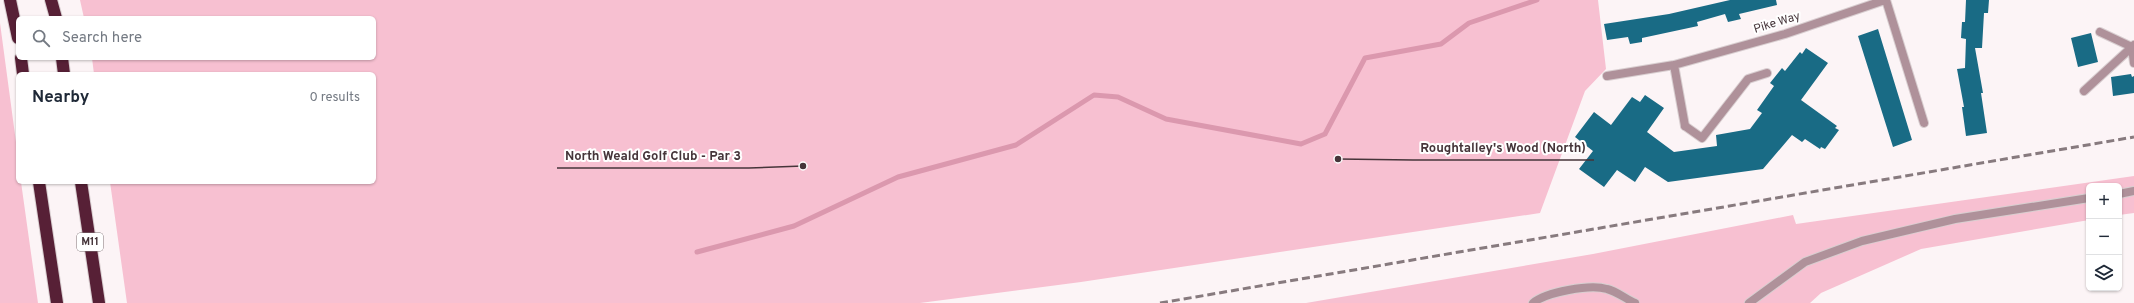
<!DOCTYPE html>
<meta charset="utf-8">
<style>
body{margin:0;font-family:Overpass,sans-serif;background:#f2f2f3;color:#1f2937}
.controls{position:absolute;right:12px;bottom:12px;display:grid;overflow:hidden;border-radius:6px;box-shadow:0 1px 3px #0004}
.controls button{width:36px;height:36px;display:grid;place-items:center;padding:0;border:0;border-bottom:1px solid #e0e1e3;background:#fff;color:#1f2937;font:20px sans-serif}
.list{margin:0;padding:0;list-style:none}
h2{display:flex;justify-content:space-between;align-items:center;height:52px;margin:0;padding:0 16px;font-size:17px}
h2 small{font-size:13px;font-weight:400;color:#747a83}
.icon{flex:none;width:22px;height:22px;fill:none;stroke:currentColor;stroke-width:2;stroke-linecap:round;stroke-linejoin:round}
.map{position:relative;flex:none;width:2134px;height:303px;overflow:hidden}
.search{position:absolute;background:#fff;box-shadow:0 1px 3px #0004;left:16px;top:16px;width:360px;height:44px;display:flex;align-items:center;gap:10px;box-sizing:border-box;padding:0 14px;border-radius:6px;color:#747a83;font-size:15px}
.panel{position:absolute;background:#fff;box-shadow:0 1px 3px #0004;left:16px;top:72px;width:360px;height:112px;border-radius:6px}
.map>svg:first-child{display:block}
</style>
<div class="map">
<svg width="2134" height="303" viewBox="0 0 2134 303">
<rect width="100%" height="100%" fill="#fcf4f6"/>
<path fill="#f7c0d1" d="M80,0H1598L1606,69L1585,91L1540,213L1081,282L920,303H127L110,182H374V74H94L92,58H374V18H84Z
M0,23L18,157V182H21L38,303H0Z
M2134,176V213L2119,215V186H2089V220L1921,249L1821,293L1810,303H1306L1593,254L1793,215L1796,224Z"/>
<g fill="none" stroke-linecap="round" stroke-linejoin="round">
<path stroke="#db98ae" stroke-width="5" d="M697,252L794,226L898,177L1016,145L1094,95L1118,97L1166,119L1301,144L1325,134L1365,58L1441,44L1469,23L1537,0"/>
</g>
<path fill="#196b85" d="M1730,0H1776L1777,5L1739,14L1741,19L1728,22L1725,14L1697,22L1698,26L1642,38V42L1630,44L1628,37L1607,40L1604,24L1669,14Z
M1966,0H1989L1988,13H1984L1982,48H1975L1983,93H1981L1987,133L1966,136L1962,107H1964L1957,69L1965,68L1966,39L1961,38L1962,22H1965Z
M1878,29L1912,140L1893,147L1858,36Z
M2091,33L2098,62L2078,67L2071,38Z
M1806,48L1828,63L1801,100L1837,126L1835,128L1839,130L1825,149L1821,147L1820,149L1805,139L1802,142L1792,135L1763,169L1668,182L1645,167L1635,182L1617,170L1604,187L1579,169L1593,151L1575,137L1594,112L1611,125L1632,97L1640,102L1645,95L1664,108L1647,132L1674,152L1717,146L1716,135L1750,129L1762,113L1757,110L1774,86L1770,83L1782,68L1785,71L1800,52L1802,54Z
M2131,74L2132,77L2134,76V93L2113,96L2111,77Z"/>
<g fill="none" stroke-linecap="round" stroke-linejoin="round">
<defs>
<path id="service" d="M2100,32L2132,47
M2132,47L2134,63
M2084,91L2132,47
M1685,126L1702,138L1748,79L1767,73
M2119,194L2134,191
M1533,303C1546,292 1590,284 1607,289C1616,291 1626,299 1635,303
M1749,303L1805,262L1862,241L1955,219L2089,198"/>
<path id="minor" d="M1886,0L1924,123
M2132,47L2134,45
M1674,65L1685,126
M1607,76L1674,65L1785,34L1885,0"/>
<path id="motorway" d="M10,0L18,38
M51,0L56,18
M21,58L23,74
M62,58L64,74
M39,182L57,303
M81,182L99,303"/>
</defs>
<use href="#service" stroke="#d8ced0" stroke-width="10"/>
<use href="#minor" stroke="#d8ced0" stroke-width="10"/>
<use href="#motorway" stroke="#d8ced0" stroke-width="14"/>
<use href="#service" stroke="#af919a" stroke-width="8"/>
<use href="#minor" stroke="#af919a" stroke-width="8"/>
<use href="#motorway" stroke="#572036" stroke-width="12"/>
<path stroke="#877a7e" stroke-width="3" stroke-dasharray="8 4" stroke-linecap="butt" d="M1160,303L2134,137"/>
</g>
<g text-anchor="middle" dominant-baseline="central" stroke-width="4" stroke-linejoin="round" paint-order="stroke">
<rect fill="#fff" stroke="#7e7275" stroke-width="1" x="77" y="233" width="26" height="18" rx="3"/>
<g font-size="11" font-weight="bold" fill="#46353a">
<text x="90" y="242">M11</text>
</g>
<g font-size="12" fill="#46353a" stroke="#fff">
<text transform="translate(1777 23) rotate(-17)">Pike Way</text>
</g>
</g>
<path fill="none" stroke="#46353a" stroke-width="1.5" d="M1338 159L1413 160H1594M803 166L749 168H557"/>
<g fill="#46353a" stroke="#fff" stroke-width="1.5">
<circle cx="1338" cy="159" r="4"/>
<circle cx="803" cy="166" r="4"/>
</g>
<g font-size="13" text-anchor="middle" font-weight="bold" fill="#46353a" stroke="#fff" stroke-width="4" stroke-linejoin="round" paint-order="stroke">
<text x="1503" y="152">Roughtalley's Wood (North)</text>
<text x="653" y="160">North Weald Golf Club - Par 3</text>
</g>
</svg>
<div class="controls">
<button>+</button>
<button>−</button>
<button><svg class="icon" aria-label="layers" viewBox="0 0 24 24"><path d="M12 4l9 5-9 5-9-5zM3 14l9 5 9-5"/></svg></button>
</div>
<div class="search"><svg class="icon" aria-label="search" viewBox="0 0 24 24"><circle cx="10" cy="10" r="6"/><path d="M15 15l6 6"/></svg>Search here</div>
<section class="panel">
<h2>Nearby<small>0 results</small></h2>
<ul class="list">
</ul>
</section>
</div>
